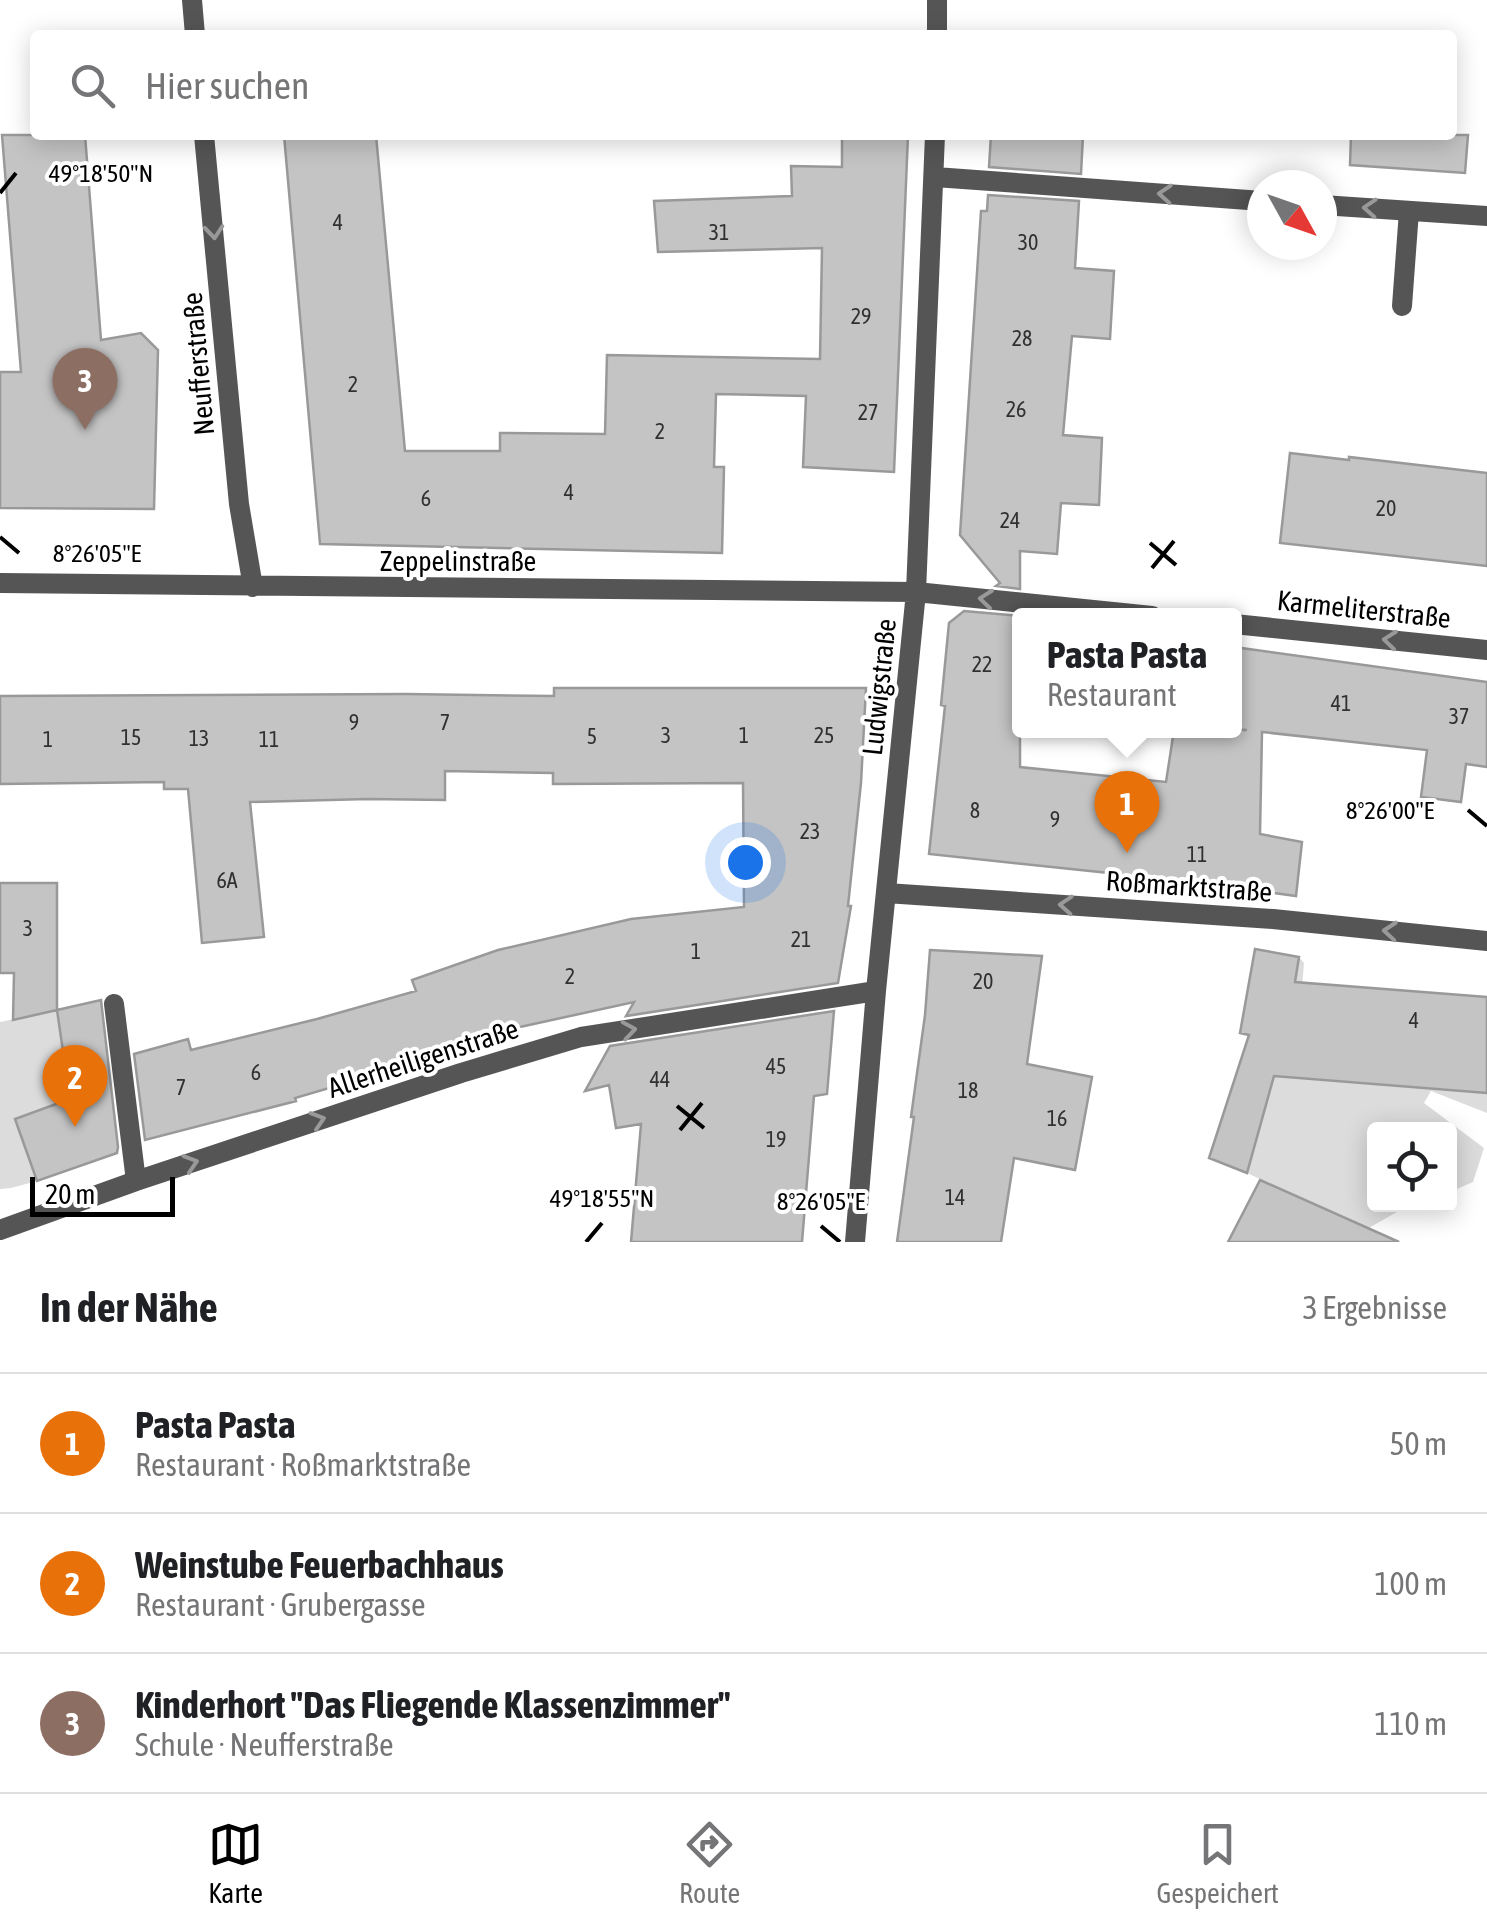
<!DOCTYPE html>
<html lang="de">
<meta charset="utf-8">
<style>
body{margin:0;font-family:"Asap Condensed",sans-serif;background:#f2f2f2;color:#202124}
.controls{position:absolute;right:30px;bottom:30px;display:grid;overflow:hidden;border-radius:10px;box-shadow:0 5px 25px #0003}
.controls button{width:90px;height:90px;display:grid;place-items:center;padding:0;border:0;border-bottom:2px solid #e0e0e0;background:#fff;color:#202124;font:50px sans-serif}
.compass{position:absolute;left:1247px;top:170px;width:90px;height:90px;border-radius:50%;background:#fff;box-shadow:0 5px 25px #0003;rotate:130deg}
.scale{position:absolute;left:30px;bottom:25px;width:145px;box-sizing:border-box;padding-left:10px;border:5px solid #000;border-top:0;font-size:28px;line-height:35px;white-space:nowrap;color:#000;-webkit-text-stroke:8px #fff;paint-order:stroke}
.you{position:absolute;left:745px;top:862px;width:35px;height:35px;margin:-25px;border:8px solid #fff;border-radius:50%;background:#1a73e8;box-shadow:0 0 0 15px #1a73e833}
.badge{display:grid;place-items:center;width:65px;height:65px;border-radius:50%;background:#000;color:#fff;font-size:32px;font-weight:700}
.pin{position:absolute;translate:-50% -82px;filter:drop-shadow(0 2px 5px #0008)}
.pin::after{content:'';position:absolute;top:52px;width:35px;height:30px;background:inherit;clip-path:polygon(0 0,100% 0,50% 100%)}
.popup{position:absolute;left:1012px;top:608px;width:230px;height:130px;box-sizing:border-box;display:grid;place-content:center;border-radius:10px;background:#fff;filter:drop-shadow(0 2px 8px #0005);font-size:32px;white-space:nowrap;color:#757577}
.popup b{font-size:38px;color:#202124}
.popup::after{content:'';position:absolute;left:50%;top:100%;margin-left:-20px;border:20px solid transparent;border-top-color:#fff}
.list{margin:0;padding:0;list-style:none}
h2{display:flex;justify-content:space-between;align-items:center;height:130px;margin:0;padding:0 40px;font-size:42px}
h2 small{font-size:32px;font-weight:400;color:#757577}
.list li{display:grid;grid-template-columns:65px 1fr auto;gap:30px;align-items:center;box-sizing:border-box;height:140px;padding:0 40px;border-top:2px solid #e0e0e0}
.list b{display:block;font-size:38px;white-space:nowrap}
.list p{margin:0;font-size:32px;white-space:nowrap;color:#757577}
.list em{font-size:32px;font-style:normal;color:#757577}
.icon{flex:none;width:55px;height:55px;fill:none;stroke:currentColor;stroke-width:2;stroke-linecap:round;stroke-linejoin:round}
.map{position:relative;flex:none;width:1487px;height:1242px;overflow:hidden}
.search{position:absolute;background:#fff;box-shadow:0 5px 25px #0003;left:30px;right:30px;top:30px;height:110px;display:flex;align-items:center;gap:25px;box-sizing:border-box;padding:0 35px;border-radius:10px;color:#757577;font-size:38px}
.sheet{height:550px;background:#fff}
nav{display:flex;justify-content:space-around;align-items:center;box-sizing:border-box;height:140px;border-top:2px solid #e0e0e0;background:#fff;font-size:28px;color:#757577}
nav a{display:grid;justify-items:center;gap:5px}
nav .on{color:#000}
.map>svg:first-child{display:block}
</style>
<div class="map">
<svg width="1487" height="1242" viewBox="0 0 1487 1242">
<rect width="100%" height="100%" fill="#fff"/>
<path fill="#dcdcdc" d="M1299,957L1304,963L1298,1037L1339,1042L1336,1081L1487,1093V1113L1431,1091L1424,1103L1484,1148L1473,1182L1450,1192V1130H1374V1204L1406,1205L1404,1208L1367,1229L1247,1173L1284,1041Z
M57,1010L70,1100L16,1119L37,1181L11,1188L0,1189V1022Z"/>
<path fill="#c4c4c4" stroke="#999" stroke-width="2.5" d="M2,135H85L101,340L141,333L158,350L154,509L0,508V372H21Z
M284,135H376L405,451H500V433L605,434L607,355L820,359L822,248L658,252L654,201L792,196L791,166L842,167V135H908L894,472L803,467L806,396L716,394L714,467H724L722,553L320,544Z
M991,135H1083L1081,174L989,167Z
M1351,135H1468L1465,173L1350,165Z
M988,195L1079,201L1075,268L1114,271L1110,339L1072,336L1063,435L1102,438L1099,505L1061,503L1057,554L1020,551V589L996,586L1000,583L960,535L981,211H987Z
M1290,453L1349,460V457L1487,473V566L1280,543Z
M964,611L1020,616V767L1166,782L1174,730H1247L1234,729V647L1487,682V767L1466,764L1461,802L1421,797L1427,750L1262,732L1260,834L1302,842L1296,896L1166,879L929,854L945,706L941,705L949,623Z
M554,688H866L861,783L848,906H851L838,983L626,1016L634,1002L520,1027L431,1058L295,1098L296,1101L145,1140L134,1054L188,1039L191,1050L317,1019L416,991L412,980L498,950L631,919L744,907L743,783L553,784V773L445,771V800L368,799L250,802L264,937L202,943L188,789H164V782L0,784V696L406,694L554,696Z
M0,883H57V1010L13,1020L14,973H0Z
M1255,949L1299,957L1295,982L1487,997V1093L1274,1076L1247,1173L1209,1158L1249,1035L1240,1033Z
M930,950L1042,956L1027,1064L1092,1077L1075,1170L1014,1158L1001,1242H897L914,1117H911L925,1015Z
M101,1000L118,1147L117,1153L37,1181L15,1119L70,1099L57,1010Z
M834,1011L827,1094L814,1096L802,1242H631L641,1124L616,1128L609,1085L585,1091L610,1046Z
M1260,1180L1399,1242H1228Z"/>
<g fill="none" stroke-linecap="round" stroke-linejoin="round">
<path stroke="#555" stroke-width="20" d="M1402,306L1409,211"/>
<path stroke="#555" stroke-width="20" d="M192,0L195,35
M937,35V0
M204,135L239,504L253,587
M935,177L1262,201
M1322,205L1487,216
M0,583L916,592L1152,616
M1234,624L1487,650
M886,893L1273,919L1487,941
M114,1004L136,1181
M0,1230L136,1181L461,1073L581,1037L876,991
M855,1242L876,991L916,592L935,135"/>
</g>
<defs><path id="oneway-chevron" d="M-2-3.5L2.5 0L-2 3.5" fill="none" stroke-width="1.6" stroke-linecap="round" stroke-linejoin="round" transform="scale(2.5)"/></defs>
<g stroke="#999">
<use href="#oneway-chevron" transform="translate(1165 194) rotate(-176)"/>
<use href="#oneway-chevron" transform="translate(1370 208) rotate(-176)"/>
<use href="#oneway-chevron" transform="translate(214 232) rotate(85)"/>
<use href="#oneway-chevron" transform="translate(986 599) rotate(-174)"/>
<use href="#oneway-chevron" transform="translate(1390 640) rotate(-174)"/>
<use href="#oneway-chevron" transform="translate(1066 905) rotate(-176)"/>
<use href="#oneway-chevron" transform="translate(1390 931) rotate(-175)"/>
<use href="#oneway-chevron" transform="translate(629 1030) rotate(-9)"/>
<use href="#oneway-chevron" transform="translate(318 1120) rotate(-18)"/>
<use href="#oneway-chevron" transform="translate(191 1163) rotate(-18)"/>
</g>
<path fill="none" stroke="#000" stroke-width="4" d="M0,193L16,173M0,537L19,553M1150,543L1176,565M1152,568L1174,541M1468,810L1487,826M677,1106L704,1128M680,1130L702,1103M821,1226L840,1242M586,1242L602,1223"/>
<g text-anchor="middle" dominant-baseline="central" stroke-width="8" stroke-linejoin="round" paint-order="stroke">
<g font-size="22" fill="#313131">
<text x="338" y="222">4</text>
<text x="719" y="232">31</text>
<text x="1028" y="242">30</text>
<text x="861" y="316">29</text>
<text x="1022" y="338">28</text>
<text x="353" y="384">2</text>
<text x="1016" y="409">26</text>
<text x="868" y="412">27</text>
<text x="660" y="431">2</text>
<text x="569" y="492">4</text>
<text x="426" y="498">6</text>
<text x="1386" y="508">20</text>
<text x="1010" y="520">24</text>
<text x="982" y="664">22</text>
<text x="1341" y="703">41</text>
<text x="1459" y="716">37</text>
<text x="354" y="722">9</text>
<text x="445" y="722">7</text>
<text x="666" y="735">3</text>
<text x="744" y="735">1</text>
<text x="824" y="735">25</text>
<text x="592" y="736">5</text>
<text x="131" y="737">15</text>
<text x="199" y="738">13</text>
<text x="48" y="739">1</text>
<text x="269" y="739">11</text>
<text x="975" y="810">8</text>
<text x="1055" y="819">9</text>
<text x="810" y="831">23</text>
<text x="1197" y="854">11</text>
<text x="227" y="880">6A</text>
<text x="28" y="928">3</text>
<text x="801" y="939">21</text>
<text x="696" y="951">1</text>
<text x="570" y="976">2</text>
<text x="983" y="981">20</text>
<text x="1414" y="1020">4</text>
<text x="776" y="1066">45</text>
<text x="256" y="1072">6</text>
<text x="660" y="1079">44</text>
<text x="181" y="1087">7</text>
<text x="968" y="1090">18</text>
<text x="1057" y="1118">16</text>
<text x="776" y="1139">19</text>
<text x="955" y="1197">14</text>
</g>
<g font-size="28" fill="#000" stroke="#fff">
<text transform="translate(198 364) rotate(-95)">Neufferstraße</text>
<text x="458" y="561">Zeppelinstraße</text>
<text transform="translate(1364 609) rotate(6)">Karmeliterstraße</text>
<text transform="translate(879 687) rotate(-84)">Ludwigstraße</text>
<text transform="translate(1189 886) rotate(4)">Roßmarktstraße</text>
<text transform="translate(423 1058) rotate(-18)">Allerheiligenstraße</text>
</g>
</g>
<g font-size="25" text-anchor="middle" fill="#000" stroke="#fff" stroke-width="8" stroke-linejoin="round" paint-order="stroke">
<text x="101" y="182">49°18'50"N</text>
<text x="97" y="562">8°26'05"E</text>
<text x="1390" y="819">8°26'00"E</text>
<text x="602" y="1207">49°18'55"N</text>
<text x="821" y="1210">8°26'05"E</text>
</g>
</svg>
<div class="controls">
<button><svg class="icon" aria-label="locate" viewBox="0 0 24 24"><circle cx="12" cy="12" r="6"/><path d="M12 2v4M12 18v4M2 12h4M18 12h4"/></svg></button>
</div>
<svg class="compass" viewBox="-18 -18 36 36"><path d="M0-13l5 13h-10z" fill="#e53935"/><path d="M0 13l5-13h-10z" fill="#757577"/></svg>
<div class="scale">20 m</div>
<div class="you"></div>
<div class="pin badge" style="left:1127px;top:853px;background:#e8710a">1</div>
<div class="popup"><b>Pasta Pasta</b>Restaurant</div>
<div class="pin badge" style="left:75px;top:1127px;background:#e8710a">2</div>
<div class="pin badge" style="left:85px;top:430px;background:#8d6e63">3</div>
<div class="search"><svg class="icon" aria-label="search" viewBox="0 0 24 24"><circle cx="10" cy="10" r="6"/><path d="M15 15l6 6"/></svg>Hier suchen</div>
</div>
<section class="sheet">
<h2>In der Nähe<small>3 Ergebnisse</small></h2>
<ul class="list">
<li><span class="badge" style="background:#e8710a">1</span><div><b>Pasta Pasta</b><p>Restaurant · Roßmarktstraße</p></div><em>50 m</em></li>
<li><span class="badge" style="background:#e8710a">2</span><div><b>Weinstube Feuerbachhaus</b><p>Restaurant · Grubergasse</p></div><em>100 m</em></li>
<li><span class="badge" style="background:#8d6e63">3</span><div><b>Kinderhort &quot;Das Fliegende Klassenzimmer&quot;</b><p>Schule · Neufferstraße</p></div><em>110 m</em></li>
</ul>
</section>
<nav>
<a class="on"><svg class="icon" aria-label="map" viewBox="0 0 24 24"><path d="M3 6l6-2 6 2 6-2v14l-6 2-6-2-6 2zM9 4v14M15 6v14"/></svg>Karte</a>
<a><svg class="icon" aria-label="directions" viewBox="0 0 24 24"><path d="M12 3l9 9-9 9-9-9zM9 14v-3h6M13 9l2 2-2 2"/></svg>Route</a>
<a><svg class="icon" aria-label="saved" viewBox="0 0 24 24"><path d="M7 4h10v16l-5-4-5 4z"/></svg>Gespeichert</a>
</nav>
